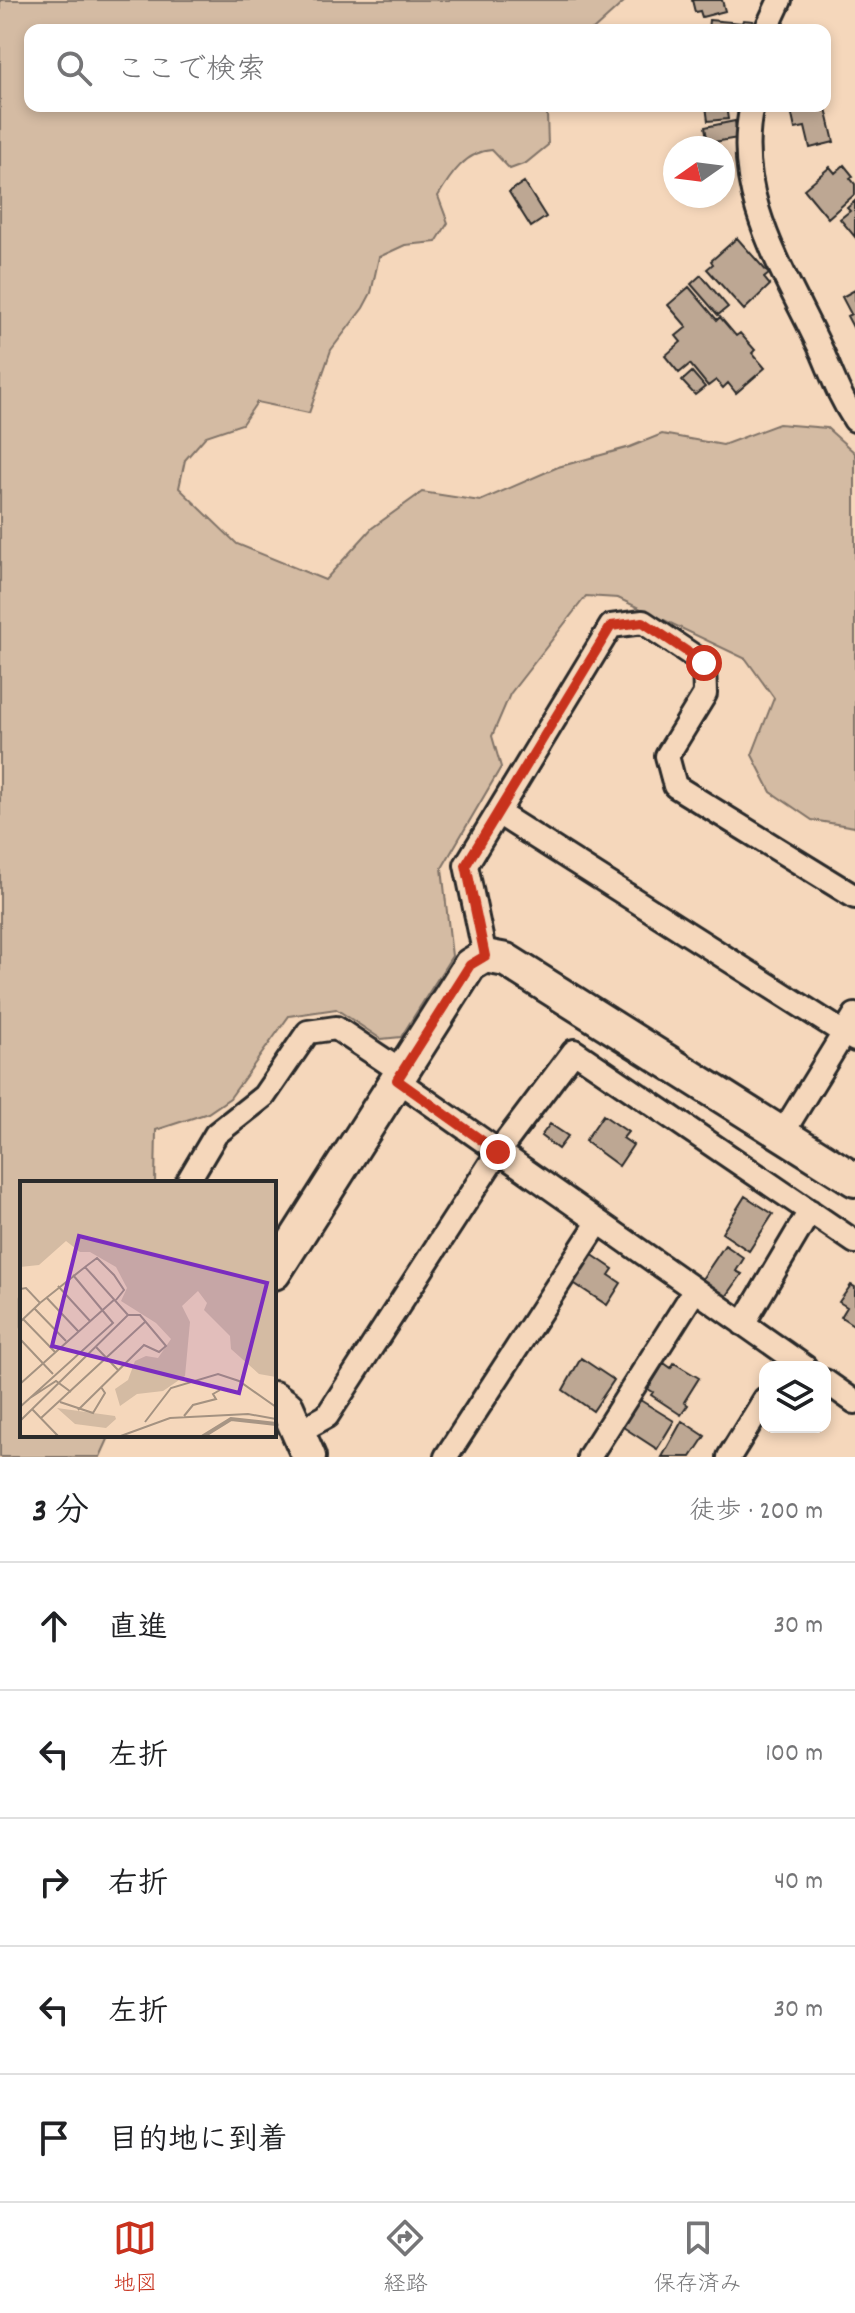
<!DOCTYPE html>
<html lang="ja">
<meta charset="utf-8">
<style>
body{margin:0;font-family:Dekko,"Klee One",sans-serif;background:#f2f2f2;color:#202124}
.controls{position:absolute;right:24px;bottom:24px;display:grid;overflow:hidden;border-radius:16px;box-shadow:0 4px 12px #0003}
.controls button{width:72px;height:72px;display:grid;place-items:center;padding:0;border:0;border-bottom:2px solid #e0e0e0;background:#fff;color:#202124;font:40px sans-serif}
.compass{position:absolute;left:663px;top:136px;width:72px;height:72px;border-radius:50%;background:#fff;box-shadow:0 4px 12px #0003;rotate:256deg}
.stop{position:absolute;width:24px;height:24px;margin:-18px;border:6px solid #c8321e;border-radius:50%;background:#fff}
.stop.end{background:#c8321e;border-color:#fff;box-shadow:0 2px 8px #0008}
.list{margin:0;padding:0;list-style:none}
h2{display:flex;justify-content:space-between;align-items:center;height:104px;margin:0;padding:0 32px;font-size:34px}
h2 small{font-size:26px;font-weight:400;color:#757577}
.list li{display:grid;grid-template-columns:52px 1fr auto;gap:24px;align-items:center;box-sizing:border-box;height:128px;padding:0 32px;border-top:2px solid #e0e0e0}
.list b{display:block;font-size:30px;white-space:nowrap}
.list em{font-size:26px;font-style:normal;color:#757577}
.icon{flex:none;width:44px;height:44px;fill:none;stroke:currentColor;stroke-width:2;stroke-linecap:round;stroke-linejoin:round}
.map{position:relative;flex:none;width:855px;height:1457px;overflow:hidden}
.search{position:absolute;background:#fff;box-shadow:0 4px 12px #0003;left:24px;right:24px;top:24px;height:88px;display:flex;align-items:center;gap:20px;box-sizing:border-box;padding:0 28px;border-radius:16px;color:#757577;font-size:30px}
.sheet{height:744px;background:#fff}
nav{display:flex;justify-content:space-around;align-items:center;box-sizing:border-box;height:112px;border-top:2px solid #e0e0e0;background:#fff;font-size:22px;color:#757577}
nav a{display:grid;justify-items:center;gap:4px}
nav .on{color:#c8321e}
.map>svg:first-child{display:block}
</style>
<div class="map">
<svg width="855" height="1457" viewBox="0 0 855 1457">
<rect width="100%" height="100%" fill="#f5d7bb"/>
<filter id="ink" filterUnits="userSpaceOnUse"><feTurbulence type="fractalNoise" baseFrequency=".0125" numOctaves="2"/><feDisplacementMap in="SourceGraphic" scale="16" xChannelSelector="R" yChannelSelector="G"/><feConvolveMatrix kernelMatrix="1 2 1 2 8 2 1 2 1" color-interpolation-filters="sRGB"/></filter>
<g filter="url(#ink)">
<path fill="#d4bba3" stroke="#807367" stroke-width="2" d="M0,0H626L593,30H30V106H551L547,114L548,145L526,163L510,169L492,150C466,151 450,176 438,196L448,223L436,242L405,245L379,257L371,293L363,308L331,350L309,413L257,402L242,424L206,436L185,460L179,488L237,544L325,580L372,528L422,492L480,501L558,467L630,447L662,434L723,445L779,424L827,428L855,453V827L812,820L771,792L752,755L774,698L746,659L618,598L586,596L510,694L492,736L501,767L442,868L452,956L401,1037L381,1039L336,1009L289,1016L230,1098L208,1113L156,1130L155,1183H22V1435H110L100,1457H0Z"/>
<path fill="#bda793" stroke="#2b2b2b" stroke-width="2" d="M692,0H722L725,11L702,17L700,11L695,12Z
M709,20L742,23L743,20L753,21L752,30H708Z
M825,104L834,142L810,148L805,127L795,129L790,106H825Z
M706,106H726L728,119L708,121Z
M735,121L738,138L708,143L705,127Z
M844,165L853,176L850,178L855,184V194L828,218L804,189L830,167L835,173Z
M524,182L546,217L531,227L509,192Z
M855,201V237L840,219L850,211L847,208Z
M737,238L769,274L764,278L770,285L744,310L707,269L713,264L711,261Z
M701,275L728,307L718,315L691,284Z
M689,287L717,320L720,317L736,336L740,333L755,350L752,353L765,368L736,393L728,383L723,388L716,380L708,386L690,364L679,373L665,356L681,342L676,336L687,327L668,305Z
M855,290V331L847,316L851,314L842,297Z
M692,372L705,387L695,395L682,381Z
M603,1115L628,1132L623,1138L633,1145L619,1166L585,1141Z
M550,1124L568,1136L558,1149L541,1136Z
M745,1196L773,1214L749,1251L722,1233Z
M725,1245L744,1258L736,1271L742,1274L726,1297L702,1279Z
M591,1254L613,1269L609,1275L621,1283L607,1305L572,1282Z
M851,1285L855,1287V1326L841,1317L847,1307L839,1302Z
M581,1358L614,1380L593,1411L563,1390Z
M664,1363L671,1368L674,1363L699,1378L684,1402L688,1405L681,1415L651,1395L653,1392L648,1389Z
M640,1400L674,1421L657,1449L623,1427Z
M682,1421L705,1436L691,1457H662Z"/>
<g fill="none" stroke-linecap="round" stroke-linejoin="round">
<defs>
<path id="street" d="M766,30L780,0
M752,106C731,196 787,275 823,354C834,380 839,395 855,420
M498,813L855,1040
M485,956L466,865L611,626L643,622L704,663L705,694L667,756L675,786L855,897
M397,1080L805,1367
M782,1134L855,1015
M187,1183L216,1134L264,1096L308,1032L336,1028L402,1072
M743,1324L810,1211
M825,1381L855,1402
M298,1432L327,1416L498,1152L574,1051L855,1242
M446,1457L598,1223
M589,1457L695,1290
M729,1457L765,1399"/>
<path id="secondary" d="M274,1273L470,965L485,956L506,960L855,1180
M274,1398L287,1407L309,1457"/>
</defs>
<use href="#street" stroke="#2b2b2b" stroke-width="28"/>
<use href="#secondary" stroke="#2b2b2b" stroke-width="38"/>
<use href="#street" stroke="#f5d7bb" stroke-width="22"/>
<use href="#secondary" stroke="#f5d7bb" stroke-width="32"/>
</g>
</g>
<g fill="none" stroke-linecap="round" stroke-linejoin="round" filter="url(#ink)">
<path stroke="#c8321e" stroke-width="10" d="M498,1152L397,1080L470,965L485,956L466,865L611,626L643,622L704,663"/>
</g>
<g transform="translate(20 1181)">
<rect width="256" height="256" fill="#f5d7bb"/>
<path d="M0,0H256V196L239,193L211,168L210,155L184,129L187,122L178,110L162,125L170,141L165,195L143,210L117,213L100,225L95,208L108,199L115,180L126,175L138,177L151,158L136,142L101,120L107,107L96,86L70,71H60L46,60L19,84L0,86ZM37,227L95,235L96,238L86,247L55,243Z" fill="#d4bba3"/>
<path fill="none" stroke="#a79584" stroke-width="4" d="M182,256L211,238L256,243"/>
<path fill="none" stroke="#a49281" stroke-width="2" d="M65,86L77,77L94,94L104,109L96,119M38,105L70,140M0,108L6,107L20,122L65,86L108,134L0,240M26,116L58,150M14,127L46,160M3,138L35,171M0,141L20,122M0,158L33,193M76,166L98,189M0,203L95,118M10,217L36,200L51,211M40,221L73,232L85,212L81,206M0,226L93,142L53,94M12,228L39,256M58,229L124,164L139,171L146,165L120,134H108M164,235L173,224L196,218L193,213L200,209M21,237L126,140M125,241L151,207L198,193L219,200L256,226M98,256L150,237L228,233L256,238"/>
<path fill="#7b2cbf" fill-opacity="0.15" stroke="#7b2cbf" stroke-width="4" d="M59,55L247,102L219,212L32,165Z"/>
<rect width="256" height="256" fill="none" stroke="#2b2b2b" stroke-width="4"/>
</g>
</svg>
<div class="controls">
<button><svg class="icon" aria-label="layers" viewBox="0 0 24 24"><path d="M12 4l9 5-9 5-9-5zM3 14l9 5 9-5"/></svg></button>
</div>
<svg class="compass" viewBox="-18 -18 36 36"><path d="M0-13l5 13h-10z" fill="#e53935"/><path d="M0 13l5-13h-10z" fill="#757577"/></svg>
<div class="stop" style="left:704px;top:663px"></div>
<div class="stop end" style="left:498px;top:1152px"></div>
<div class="search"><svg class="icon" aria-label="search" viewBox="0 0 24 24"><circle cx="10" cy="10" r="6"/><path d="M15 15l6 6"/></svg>ここで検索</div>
</div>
<section class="sheet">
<h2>3 分<small>徒歩 · 200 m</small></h2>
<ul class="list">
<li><svg class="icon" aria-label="ahead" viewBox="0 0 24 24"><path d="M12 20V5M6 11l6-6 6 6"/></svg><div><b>直進</b></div><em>30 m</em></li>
<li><svg class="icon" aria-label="left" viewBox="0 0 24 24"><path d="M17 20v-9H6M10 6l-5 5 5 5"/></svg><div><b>左折</b></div><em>100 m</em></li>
<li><svg class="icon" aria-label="right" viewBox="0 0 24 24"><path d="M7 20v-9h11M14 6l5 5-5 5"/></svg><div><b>右折</b></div><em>40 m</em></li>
<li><svg class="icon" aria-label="left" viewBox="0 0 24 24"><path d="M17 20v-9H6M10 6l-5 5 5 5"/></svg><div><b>左折</b></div><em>30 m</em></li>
<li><svg class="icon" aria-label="arrive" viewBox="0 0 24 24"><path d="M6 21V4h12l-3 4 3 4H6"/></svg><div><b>目的地に到着</b></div></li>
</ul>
</section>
<nav>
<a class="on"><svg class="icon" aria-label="map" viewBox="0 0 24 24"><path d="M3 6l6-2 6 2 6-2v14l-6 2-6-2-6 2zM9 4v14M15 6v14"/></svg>地図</a>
<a><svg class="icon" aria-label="directions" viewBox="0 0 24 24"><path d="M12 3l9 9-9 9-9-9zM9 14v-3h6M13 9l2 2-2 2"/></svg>経路</a>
<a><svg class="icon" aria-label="saved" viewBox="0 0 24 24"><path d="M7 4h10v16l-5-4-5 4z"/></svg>保存済み</a>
</nav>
